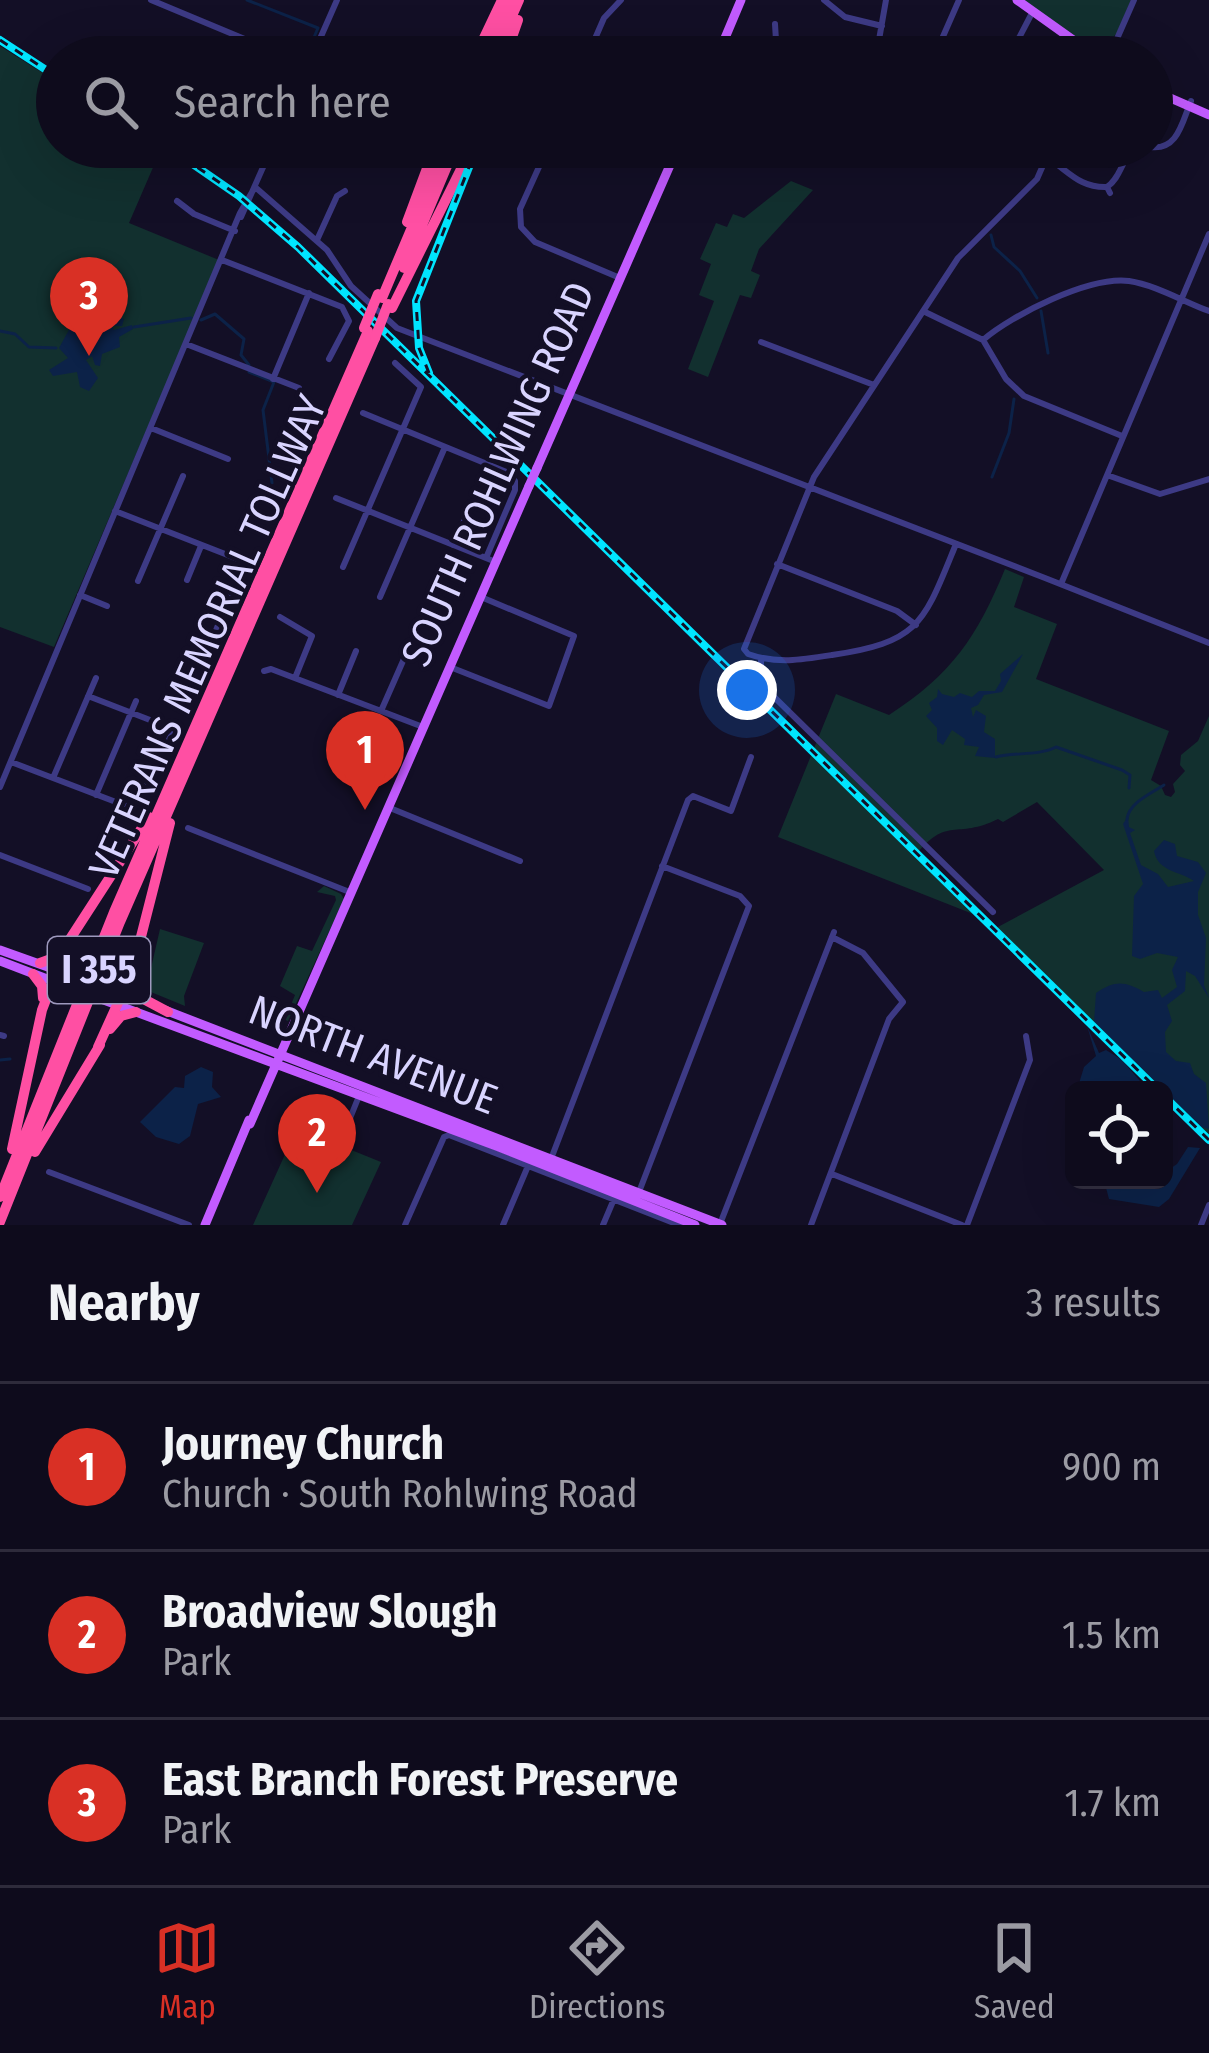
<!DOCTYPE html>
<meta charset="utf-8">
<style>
body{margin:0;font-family:"Fira Sans Condensed",sans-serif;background:#171425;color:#f1f3f6}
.controls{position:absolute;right:36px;bottom:36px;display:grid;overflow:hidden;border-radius:18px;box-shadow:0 12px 48px #0002}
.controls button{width:108px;height:108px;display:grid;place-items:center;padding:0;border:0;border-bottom:3px solid #2e2b3b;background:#0e0b1c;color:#f1f3f6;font:60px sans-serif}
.you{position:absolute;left:747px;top:690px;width:42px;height:42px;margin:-30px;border:9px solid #fff;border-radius:50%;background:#1a73e8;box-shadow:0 0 0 18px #1a73e833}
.badge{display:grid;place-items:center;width:78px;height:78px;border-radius:50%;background:#d93025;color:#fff;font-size:39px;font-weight:700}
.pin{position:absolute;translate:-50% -99px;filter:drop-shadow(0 3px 6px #0008)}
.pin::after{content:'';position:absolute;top:63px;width:42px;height:36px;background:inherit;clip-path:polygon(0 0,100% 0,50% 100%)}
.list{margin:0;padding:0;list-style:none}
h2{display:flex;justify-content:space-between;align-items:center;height:156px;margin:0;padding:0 48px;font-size:51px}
h2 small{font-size:39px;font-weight:400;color:#9b9ba3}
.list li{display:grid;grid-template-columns:78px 1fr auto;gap:36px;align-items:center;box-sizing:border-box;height:168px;padding:0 48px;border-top:3px solid #2e2b3b}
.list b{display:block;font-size:45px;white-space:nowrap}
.list p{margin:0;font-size:39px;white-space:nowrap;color:#9b9ba3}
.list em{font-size:39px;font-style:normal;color:#9b9ba3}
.icon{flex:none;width:66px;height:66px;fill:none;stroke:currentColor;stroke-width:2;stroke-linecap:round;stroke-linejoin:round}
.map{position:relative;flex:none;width:1209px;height:1225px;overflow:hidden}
.search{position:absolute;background:#0e0b1c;box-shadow:0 12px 48px #0002;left:36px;right:36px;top:36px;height:132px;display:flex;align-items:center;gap:30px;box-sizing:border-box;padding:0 42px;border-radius:66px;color:#9b9ba3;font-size:45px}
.sheet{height:660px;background:#0e0b1c}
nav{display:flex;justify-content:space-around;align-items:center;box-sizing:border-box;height:168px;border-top:3px solid #2e2b3b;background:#0e0b1c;font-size:33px;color:#9b9ba3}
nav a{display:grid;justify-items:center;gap:6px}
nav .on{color:#d93025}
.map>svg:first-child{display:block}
</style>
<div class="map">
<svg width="1209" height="1225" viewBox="0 0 1209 1225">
<rect width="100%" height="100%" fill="#130f26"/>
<path fill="#12302f" d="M1023,0H1131L1117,33L1099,53Z
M0,46L57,82V147L161,149L129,223L219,260L54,647L0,627Z
M791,181L813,190L759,249L751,271L760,275L751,298L740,295L708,377L688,369L714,301L699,295L711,264L700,259L716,223L727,227L733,214L744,218Z
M1005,569L1024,577L1014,607L1057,624L1036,679L1169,731L1151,780L1161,786L1165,795L1171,797L1175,792L1173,784L1185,771L1180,765L1181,755L1198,741L1209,716V1137L996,928L1104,870L1037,802L1003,822L998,819C956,840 947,815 915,856L973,914L778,837L836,694L889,715C952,674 977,637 1005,569Z
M324,886L341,894L344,899L288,1021L261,1009L252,1026L248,1024L258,1003L288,1012L295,995L280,986L297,946L312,951L336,900L335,896L317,892Z
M160,929L204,943L184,996L185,1006L146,990Z
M297,1128L381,1162L352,1225H253Z"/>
<path fill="#0c2248" d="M89,306L93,315L90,328L105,325L100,311L124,319L122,326H112L114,330L132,325L133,329L119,337L120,347L102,354L100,366L95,365L92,356L86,360L98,378L89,391L80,387L77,372L53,376L49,370L68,358L59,348L70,328L67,315L79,319L82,307Z
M1023,654L1002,692L984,695L978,705L971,708L973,717L976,710L986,716L984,732L995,739V758L975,756L979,747L964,745L965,739L952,730L943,745L937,741V728L926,716L932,710L929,703L937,697L938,689L942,694L954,697L960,693L972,697L979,691H995L1001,681L1000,674Z
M1128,816L1129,827L1135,830L1130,833L1141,865L1158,874L1168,887L1194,881C1180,871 1158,872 1154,851L1164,840L1175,844L1177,856L1198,862L1206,873L1198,892V915L1206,938L1204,985L1209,998L1195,976L1186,971L1185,991L1167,1005L1172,1021L1165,1032L1166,1052L1176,1061L1190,1063L1194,1074L1206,1083L1209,1129L1201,1127L1094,1022L1096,993C1115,980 1125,981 1144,992L1158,990L1162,998L1177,987L1172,970L1178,957L1157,953L1140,959L1132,956L1134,896L1143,884L1123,824Z
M1087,1026L1099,1053L1106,1050L1122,1060L1140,1081L1138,1090H1077L1084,1067L1096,1056Z
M201,1067L213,1072L212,1087L221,1097L198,1104L190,1136L179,1144L156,1137L140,1122L175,1087L184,1088L185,1076Z
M1188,1147L1200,1148L1169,1199L1159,1207L1109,1199L1104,1180H1164V1173L1177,1164Z"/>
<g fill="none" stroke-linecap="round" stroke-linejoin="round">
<path stroke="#0c2248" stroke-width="3" d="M247,0L318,28L312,42
M991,235L994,247L1020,271L1037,298
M1041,311L1048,353
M201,320L215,314L244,339L241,355L249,365
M134,327L191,318
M0,331L15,334L29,347L56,348
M249,372L274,382L263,410L272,483
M992,477L1009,433L1014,399
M996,757C1015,752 1039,756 1056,747L1122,770L1130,775L1129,788
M1127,819C1129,803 1150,794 1164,785
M0,1060L10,1059"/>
<path stroke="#3d3a85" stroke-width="6" d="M151,0L288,57
M824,0L845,17L882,26
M775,24L777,57
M312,57L337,0
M587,57L604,18L621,0
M876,57L886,0
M934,57L959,0
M1009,57L1032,13
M1104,57L1116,41L1134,0
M548,147L520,209L521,227L535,242L620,278
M1021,147C1030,151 1042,154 1051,160C1070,173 1081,188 1107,187
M1150,147C1178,151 1182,122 1191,101
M1105,153L1124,161
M255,187L327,250L351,286L397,328L1045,578
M1110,193L1107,187C1123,176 1121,155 1139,147
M177,201L194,214L235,231
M241,217L272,147
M317,240L337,196L345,191
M222,260L342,307L349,321L329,359
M923,311L983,340L1006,379L1024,396L1122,436
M983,340C1012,315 1089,276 1129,281C1156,285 1184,302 1209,311
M761,342L874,385
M186,344L299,388
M273,379L309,293
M363,413L509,473L515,481V490L486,558
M151,428L228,459
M1107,475L1160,494L1209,479
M336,498L496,562
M115,511L243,561L211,643L191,637
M956,544C924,622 921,642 832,655C801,660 777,664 748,654L744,649L814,477L958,258L1037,179L1051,147
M453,545L471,506
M777,564L897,611L916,625
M343,567L421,387L395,363
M1045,578L1209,643
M187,580L201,546
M138,581L183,476
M1061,584L1209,234
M80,595L107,606
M380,597L445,447
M280,617L312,636L295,678
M761,659V675L767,690L993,912
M450,667L549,706L574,636L481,597
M264,671L271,669L423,727
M338,695L356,651
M88,696L150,720
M381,711L414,636
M11,762L129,807L136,802L172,734
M53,778L96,678
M0,787L240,213L255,187
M96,795L136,701
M390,808L520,861
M188,828L352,893
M0,855L88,889
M0,1035L4,1036
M340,1143L359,1096
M551,1159L688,800L693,796L731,811L751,757
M49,1172L189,1225
M832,1174L962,1225
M639,1192L749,906L740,896L662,866
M720,1224L834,932
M405,1225L444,1137L449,1135L679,1225
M503,1225L528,1166
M603,1225L614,1199
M811,1225L889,1019L903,1002L863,953L832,937
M967,1225L1030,1060L1026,1036
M1201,1225L1209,1205"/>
<path stroke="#c25bff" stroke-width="9" d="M1017,0L1097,57
M717,57L741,0
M1112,57L1114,44
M1152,90L1209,115
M537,468L678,147
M0,950L73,976
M0,961L68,987
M101,999L499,1147L695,1225
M162,1009L722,1225
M250,1124L529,486
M205,1225L249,1120"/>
<path stroke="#ff4fa3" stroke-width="10" d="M475,57L502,0
M486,57L511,0
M494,57L519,0
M505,57L518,20
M407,222L435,147
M404,268L455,147
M382,298L446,147
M392,308L472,147
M40,963L59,956L149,817
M33,974L42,986L43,998
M132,975L138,996L168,1012
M110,1029L121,1016L136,1012
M98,1047L132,972L170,823
M12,1149L42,1010L67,945
M35,1152L100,1045
M0,1197L114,912L368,331
M0,1222L120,922L375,338"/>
<defs>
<path id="rail" d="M0,40L57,77
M168,147L239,196L298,247L1158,1090
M429,373L419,348L416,301L477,147
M1164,1096L1209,1140"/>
</defs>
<use href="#rail" stroke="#00e5ff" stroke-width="8"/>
<use href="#rail" stroke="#130f26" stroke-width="3" stroke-dasharray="9" stroke-linecap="butt"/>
<path stroke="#c25bff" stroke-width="9" d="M529,486L537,468
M73,976L106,989
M68,987L101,999"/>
<path stroke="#ff4fa3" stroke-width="10" d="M364,328L378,294
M375,338L388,304"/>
</g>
<g text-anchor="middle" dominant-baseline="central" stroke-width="9" stroke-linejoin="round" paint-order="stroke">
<rect fill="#130f26" stroke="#9e99be" stroke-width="3" x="48" y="937" width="102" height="66" rx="9"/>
<g font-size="39" font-weight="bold" fill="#d9d4ff">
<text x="99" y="970">I 355</text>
</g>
<g font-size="42" fill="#d9d4ff" stroke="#130f26">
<text transform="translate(498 474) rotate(-66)">SOUTH ROHLWING ROAD</text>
<text transform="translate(208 637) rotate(-66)">VETERANS MEMORIAL TOLLWAY</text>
<text transform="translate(373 1055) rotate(21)">NORTH AVENUE</text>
</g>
</g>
</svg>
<div class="controls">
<button><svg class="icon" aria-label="locate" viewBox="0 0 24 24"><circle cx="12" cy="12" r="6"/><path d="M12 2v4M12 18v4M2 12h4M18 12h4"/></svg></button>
</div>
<div class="you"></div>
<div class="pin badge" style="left:365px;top:810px">1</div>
<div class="pin badge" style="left:317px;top:1193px">2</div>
<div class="pin badge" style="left:89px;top:356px">3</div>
<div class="search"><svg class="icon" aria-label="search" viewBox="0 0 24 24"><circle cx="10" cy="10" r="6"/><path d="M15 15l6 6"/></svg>Search here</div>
</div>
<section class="sheet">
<h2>Nearby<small>3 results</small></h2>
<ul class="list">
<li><span class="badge">1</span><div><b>Journey Church</b><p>Church · South Rohlwing Road</p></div><em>900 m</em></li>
<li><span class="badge">2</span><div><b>Broadview Slough</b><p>Park</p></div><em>1.5 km</em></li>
<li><span class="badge">3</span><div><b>East Branch Forest Preserve</b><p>Park</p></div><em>1.7 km</em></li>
</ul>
</section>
<nav>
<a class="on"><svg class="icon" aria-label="map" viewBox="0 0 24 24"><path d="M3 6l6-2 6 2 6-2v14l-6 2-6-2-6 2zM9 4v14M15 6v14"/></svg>Map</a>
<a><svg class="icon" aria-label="directions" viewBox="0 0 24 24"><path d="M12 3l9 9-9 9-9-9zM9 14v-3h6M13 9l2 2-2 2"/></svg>Directions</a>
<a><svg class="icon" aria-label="saved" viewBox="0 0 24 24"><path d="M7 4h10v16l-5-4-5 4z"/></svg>Saved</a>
</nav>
